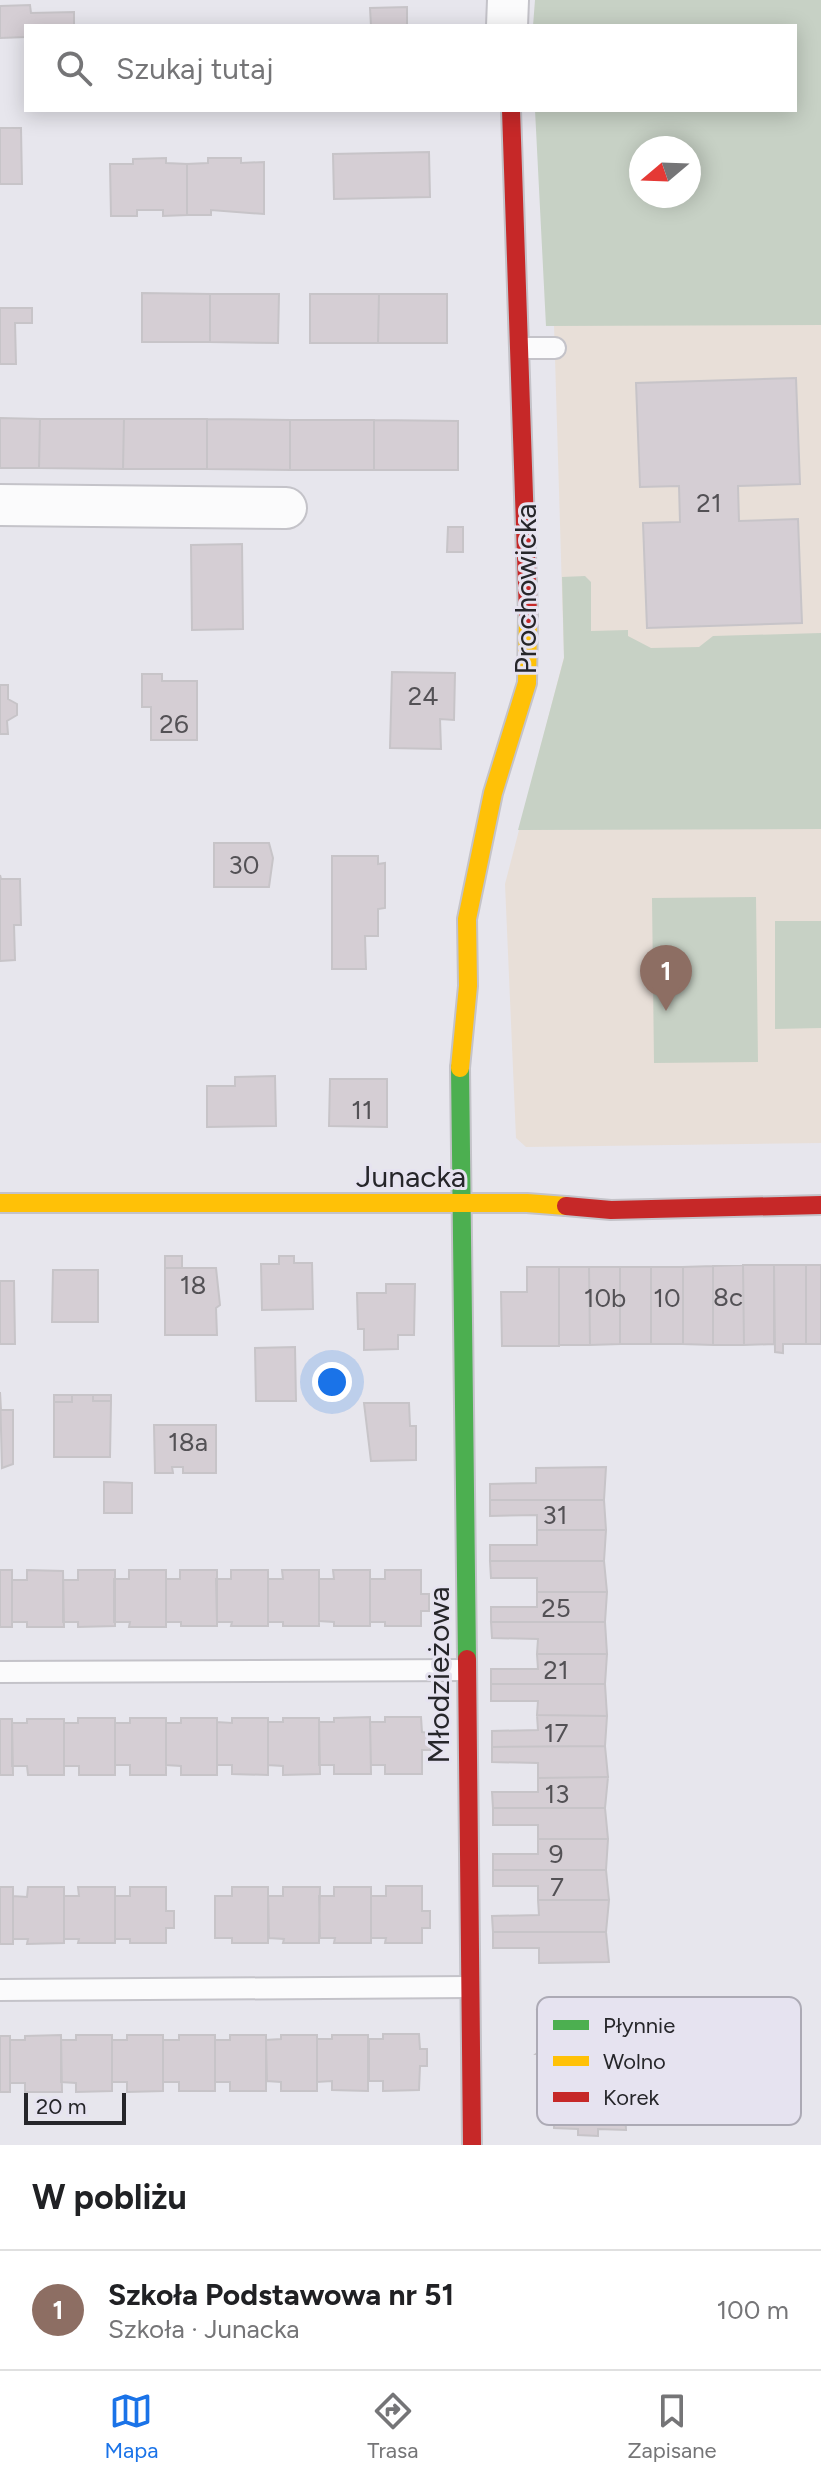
<!DOCTYPE html>
<html lang="pl">
<meta charset="utf-8">
<style>
body{margin:0;font-family:Figtree,sans-serif;background:#f2f2f2;color:#202124}
.compass{position:absolute;left:629px;top:136px;width:72px;height:72px;border-radius:50%;background:#fff;box-shadow:0 4px 20px #0003;rotate:251deg}
.scale{position:absolute;left:24px;bottom:20px;width:102px;box-sizing:border-box;padding-left:8px;border:4px solid #26262a;border-top:0;font-size:22px;line-height:28px;white-space:nowrap;color:#26262a;-webkit-text-stroke:6px #e6e3f0;paint-order:stroke}
.you{position:absolute;left:332px;top:1382px;width:28px;height:28px;margin:-20px;border:6px solid #fff;border-radius:50%;background:#1a73e8;box-shadow:0 0 0 12px #1a73e833}
.badge{display:grid;place-items:center;width:52px;height:52px;border-radius:50%;background:#1a73e8;color:#fff;font-size:26px;font-weight:700}
.pin{position:absolute;translate:-50% -66px;filter:drop-shadow(0 2px 4px #0008)}
.pin::after{content:'';position:absolute;top:42px;width:28px;height:24px;background:inherit;clip-path:polygon(0 0,100% 0,50% 100%)}
.list{margin:0;padding:0;list-style:none}
h2{display:flex;justify-content:space-between;align-items:center;height:104px;margin:0;padding:0 32px;font-size:34px}
h2 small{font-size:26px;font-weight:400;color:#757577}
.list li{display:grid;grid-template-columns:52px 1fr auto;gap:24px;align-items:center;box-sizing:border-box;height:120px;padding:0 32px;border-top:2px solid #e0e0e0}
.list b{display:block;font-size:30px;white-space:nowrap}
.list p{margin:0;font-size:26px;white-space:nowrap;color:#757577}
.list em{font-size:26px;font-style:normal;color:#757577}
.icon{flex:none;width:44px;height:44px;fill:none;stroke:currentColor;stroke-width:2;stroke-linecap:round;stroke-linejoin:round}
.map{position:relative;flex:none;width:821px;height:2145px;overflow:hidden}
.search{position:absolute;background:#fff;box-shadow:0 4px 20px #0003;left:24px;right:24px;top:24px;height:88px;display:flex;align-items:center;gap:20px;box-sizing:border-box;padding:0 28px;border-radius:0px;color:#757577;font-size:30px}
.sheet{height:224px;background:#fff}
nav{display:flex;justify-content:space-around;align-items:center;box-sizing:border-box;height:112px;border-top:2px solid #e0e0e0;background:#fff;font-size:22px;color:#757577}
nav a{display:grid;justify-items:center;gap:4px}
nav .on{color:#1a73e8}
.map>svg:first-child{display:block}
</style>
<div class="map">
<svg width="821" height="2145" viewBox="0 0 821 2145">
<rect width="100%" height="100%" fill="#e7e6ed"/>
<path fill="#e8dfd8" d="M554,325H821V1143L526,1147L516,1138L505,884L564,657Z"/>
<path fill="#c7d1c5" fill-rule="evenodd" d="M535,0H821V325L546,326L535,110H795V26H533ZM689,148V196H641V148Z
M585,576L591,582V631L628,630V636L651,648L699,647L713,636L821,633V829L518,830L564,658L562,577Z
M756,897L758,1062L654,1063L652,898Z
M775,921H821V1028L775,1029Z"/>
<path fill="#d5ced4" stroke="#c7c4c8" stroke-width="2" d="M30,5L31,13L74,12V26H26V37L0,38V6Z
M407,7V26H371L370,8Z
M0,128H21L22,184H0Z
M429,152L430,197L334,199L333,154Z
M166,158V163L187,164V215L163,216V210H137V216H111L110,164H133V159Z
M208,158H241V163L264,162V214L211,210V215H187V164L208,163Z
M142,293L210,294V342H142Z
M210,294H279L278,343L210,342Z
M310,294H379L378,343H310Z
M379,294H447V343H378Z
M0,308H32V323H15L16,364H0Z
M796,378L800,484L738,486L739,521L798,519L802,623L647,628L643,523L680,522L679,486L640,487L636,383Z
M0,418L40,419L39,468H0Z
M40,419H124L123,469L39,468Z
M124,419H207V469H123Z
M207,419L290,420V470L207,469Z
M290,420H374V470H290Z
M374,420L458,421V470H374Z
M448,527H463V552H447Z
M242,544L243,629L192,630L191,545Z
M392,672L455,673L454,720L440,719L441,749L390,748Z
M142,674H162V681H197V740H151V707H142Z
M0,685H8V699L17,704V715L7,721L8,734H0Z
M214,843H269L273,858L269,887H214Z
M332,856H378V864L385,863V908L378,909V936H365L366,969H332Z
M0,875L1,879H20L21,925H14L15,960L0,961Z
M275,1076L276,1126L207,1127V1086H235V1077Z
M330,1079H387V1127L329,1126Z
M165,1256H182V1268H165Z
M279,1256H294V1263H312L313,1309L262,1310L261,1264H279Z
M743,1265H774V1344L744,1345Z
M743,1265L744,1345H713V1266Z
M774,1265H806V1344H783V1353L775,1352Z
M806,1265H821V1344H806Z
M713,1266V1345L683,1344V1267Z
M527,1267H559V1346H502L501,1292H527Z
M559,1267H589L590,1345H559Z
M589,1267H620V1344L590,1345Z
M620,1267H651V1344H620Z
M651,1267H683V1344H651Z
M165,1268H216L220,1305L216,1308L217,1335H165Z
M53,1270H98V1322H52Z
M0,1281H14L15,1344H0Z
M386,1284H415L414,1335H398V1349L364,1350V1329H358L357,1293H386Z
M295,1347L296,1401H256L255,1348Z
M0,1392L1,1410H13V1464L2,1468Z
M54,1395H72V1402H54Z
M72,1395H93V1401H111L110,1457H54V1402H72Z
M93,1395H111V1401H93Z
M364,1403H409L410,1426H416V1460L371,1461Z
M154,1425H216V1473H183V1467H172L173,1473H155Z
M606,1467L604,1500H490V1484L536,1483V1468Z
M104,1482L132,1483V1513H104Z
M490,1500H604L606,1530H537V1515L490,1516Z
M537,1530H606L604,1561H490V1545H537Z
M490,1561H604L607,1592H537V1578H491Z
M0,1570H12V1627H0Z
M27,1570L63,1571L64,1627H27V1622H12V1580H27Z
M78,1570H115V1626L78,1627V1622H63V1580H78Z
M129,1570H166V1627H129L130,1622H114V1579H129Z
M180,1570H217V1626H181V1622H166V1579H180Z
M231,1570H268V1626H231L232,1622H217L216,1579H231Z
M282,1570H319V1626H283V1622H268V1579H283Z
M333,1570H370V1626H334V1622L319,1621V1579H334Z
M385,1570H421V1594H429V1611H421V1626H385V1622H370V1579H385Z
M537,1592H607L605,1622H491V1607H537Z
M491,1622H605L607,1654H537L538,1639L492,1638Z
M537,1654H607L605,1684H491V1669H538Z
M491,1684H605L607,1716L537,1715L538,1701H491Z
M537,1715L607,1716L605,1746L492,1747V1731L538,1730Z
M370,1717L371,1774H334V1765H319V1722H334V1718Z
M385,1717H421L422,1732L429,1733L430,1750H422V1774H385V1765H371L370,1722H385Z
M78,1718H115V1775H79V1766H64V1723H78Z
M130,1718H166V1775H130V1765H115V1723H130Z
M181,1718H217V1775H181V1766L166,1765V1723H181Z
M232,1718H268V1775L232,1774V1765H217V1722L232,1723Z
M283,1718H319L320,1774L283,1775V1766L268,1765V1722H283Z
M0,1719H12L13,1775H0Z
M27,1719H64V1775H28L27,1766H12V1723H27Z
M605,1746L608,1777L538,1778V1763L492,1762V1747Z
M608,1777L605,1808H493L492,1792H538V1778Z
M493,1808H605L608,1839H538V1825H493Z
M538,1839H608L606,1870H493V1854H538Z
M493,1870H606L609,1900H538V1886H493Z
M386,1886H422V1911H430V1928H422V1943H385L386,1938H371V1896H386Z
M0,1887H13V1944H0Z
M28,1887H64V1943L27,1944L28,1939H13V1896L27,1897Z
M78,1887H115V1943H78L79,1939H64V1896H79Z
M130,1887H166V1911H174V1928H166V1943H130V1939H115V1896H130Z
M232,1887H268V1943H232V1938H215V1896H232Z
M283,1887H320L319,1943H283L284,1939L269,1938L268,1896H283Z
M334,1887H371V1943H334L335,1938H320L319,1896H334Z
M538,1900H609L606,1932H493L492,1916L539,1915Z
M493,1932H606L609,1962L539,1963V1948H493Z
M537,2010L602,2013L599,2092H624L626,2130L598,2129V2136L578,2135V2129L554,2128L557,2054H536L541,2050L542,2014H538Z
M383,2034H419L420,2049H427V2066H420L419,2090L383,2091V2081H369V2039H383Z
M61,2035L62,2092H25V2083H10V2040H25V2036Z
M76,2035H112V2091L76,2092V2083L61,2082V2040H76Z
M127,2035H163V2091L127,2092V2082H112V2040H127Z
M179,2035H215V2091H179V2082H163V2040H179Z
M230,2035H266V2091H230V2082H215V2040H230Z
M281,2035H317V2091H281V2082L267,2081L266,2040L281,2039Z
M332,2035H368V2091L332,2090V2081L317,2082V2039H332Z
M0,2036H10V2092H0Z"/>
<g fill="none" stroke-linecap="round" stroke-linejoin="round">
<defs>
<path id="lane" d="M521,348H555
M0,1672L466,1670
M0,1990L469,1987"/>
<path id="street" d="M507,26L508,0
M0,505L286,508"/>
<path id="fast" d="M460,1068L467,1659"/>
<path id="slow" d="M460,1068L468,986L467,919L493,793L527,683L528,615
M0,1203H527L566,1206"/>
<path id="jam" d="M511,110L528,615
M566,1206L611,1210L821,1205
M467,1659L472,2145"/>
</defs>
<use href="#lane" stroke="#c4c3c9" stroke-width="24"/>
<use href="#street" stroke="#c4c3c9" stroke-width="44"/>
<use href="#fast" stroke="#c4c3c9" stroke-width="22"/>
<use href="#slow" stroke="#c4c3c9" stroke-width="22"/>
<use href="#jam" stroke="#c4c3c9" stroke-width="22"/>
<use href="#lane" stroke="#fbfbfc" stroke-width="20"/>
<use href="#street" stroke="#fbfbfc" stroke-width="40"/>
<use href="#fast" stroke="#4caf50" stroke-width="18"/>
<use href="#slow" stroke="#ffc107" stroke-width="18"/>
<use href="#jam" stroke="#c62828" stroke-width="18"/>
</g>
<g text-anchor="middle" dominant-baseline="central" stroke-width="6" stroke-linejoin="round" paint-order="stroke">
<g font-size="26" fill="#535155">
<text x="709" y="503">21</text>
<text x="423" y="696">24</text>
<text x="174" y="724">26</text>
<text x="244" y="865">30</text>
<text x="362" y="1110">11</text>
<text x="193" y="1285">18</text>
<text x="728" y="1297">8c</text>
<text x="605" y="1298">10b</text>
<text x="667" y="1298">10</text>
<text x="188" y="1442">18a</text>
<text x="555" y="1515">31</text>
<text x="556" y="1608">25</text>
<text x="556" y="1670">21</text>
<text x="556" y="1733">17</text>
<text x="557" y="1794">13</text>
<text x="556" y="1854">9</text>
<text x="557" y="1887">7</text>
</g>
<g font-size="30" fill="#26262a" stroke="#e6e3f0">
<text transform="translate(525 589) rotate(-90)">Prochowicka</text>
<text x="411" y="1176">Junacka</text>
<text transform="translate(438 1675) rotate(-90)">Młodzieżowa</text>
</g>
</g>
<rect x="537" y="1997" width="264" height="128" rx="12" fill="#e6e3f0" stroke="#acaab5" stroke-width="2"/>
<rect x="553" y="2020" width="36" height="10" fill="#4caf50"/>
<rect x="553" y="2056" width="36" height="10" fill="#ffc107"/>
<rect x="553" y="2092" width="36" height="10" fill="#c62828"/>
<g font-size="22" fill="#26262a">
<text x="603" y="2033">Płynnie</text>
<text x="603" y="2069">Wolno</text>
<text x="603" y="2105">Korek</text>
</g>
</svg>
<svg class="compass" viewBox="-18 -18 36 36"><path d="M0-13l5 13h-10z" fill="#e53935"/><path d="M0 13l5-13h-10z" fill="#757577"/></svg>
<div class="scale">20 m</div>
<div class="you"></div>
<div class="pin badge" style="left:666px;top:1011px;background:#8d6e63">1</div>
<div class="search"><svg class="icon" aria-label="search" viewBox="0 0 24 24"><circle cx="10" cy="10" r="6"/><path d="M15 15l6 6"/></svg>Szukaj tutaj</div>
</div>
<section class="sheet">
<h2>W pobliżu<small></small></h2>
<ul class="list">
<li><span class="badge" style="background:#8d6e63">1</span><div><b>Szkoła Podstawowa nr 51</b><p>Szkoła · Junacka</p></div><em>100 m</em></li>
</ul>
</section>
<nav>
<a class="on"><svg class="icon" aria-label="map" viewBox="0 0 24 24"><path d="M3 6l6-2 6 2 6-2v14l-6 2-6-2-6 2zM9 4v14M15 6v14"/></svg>Mapa</a>
<a><svg class="icon" aria-label="directions" viewBox="0 0 24 24"><path d="M12 3l9 9-9 9-9-9zM9 14v-3h6M13 9l2 2-2 2"/></svg>Trasa</a>
<a><svg class="icon" aria-label="saved" viewBox="0 0 24 24"><path d="M7 4h10v16l-5-4-5 4z"/></svg>Zapisane</a>
</nav>
